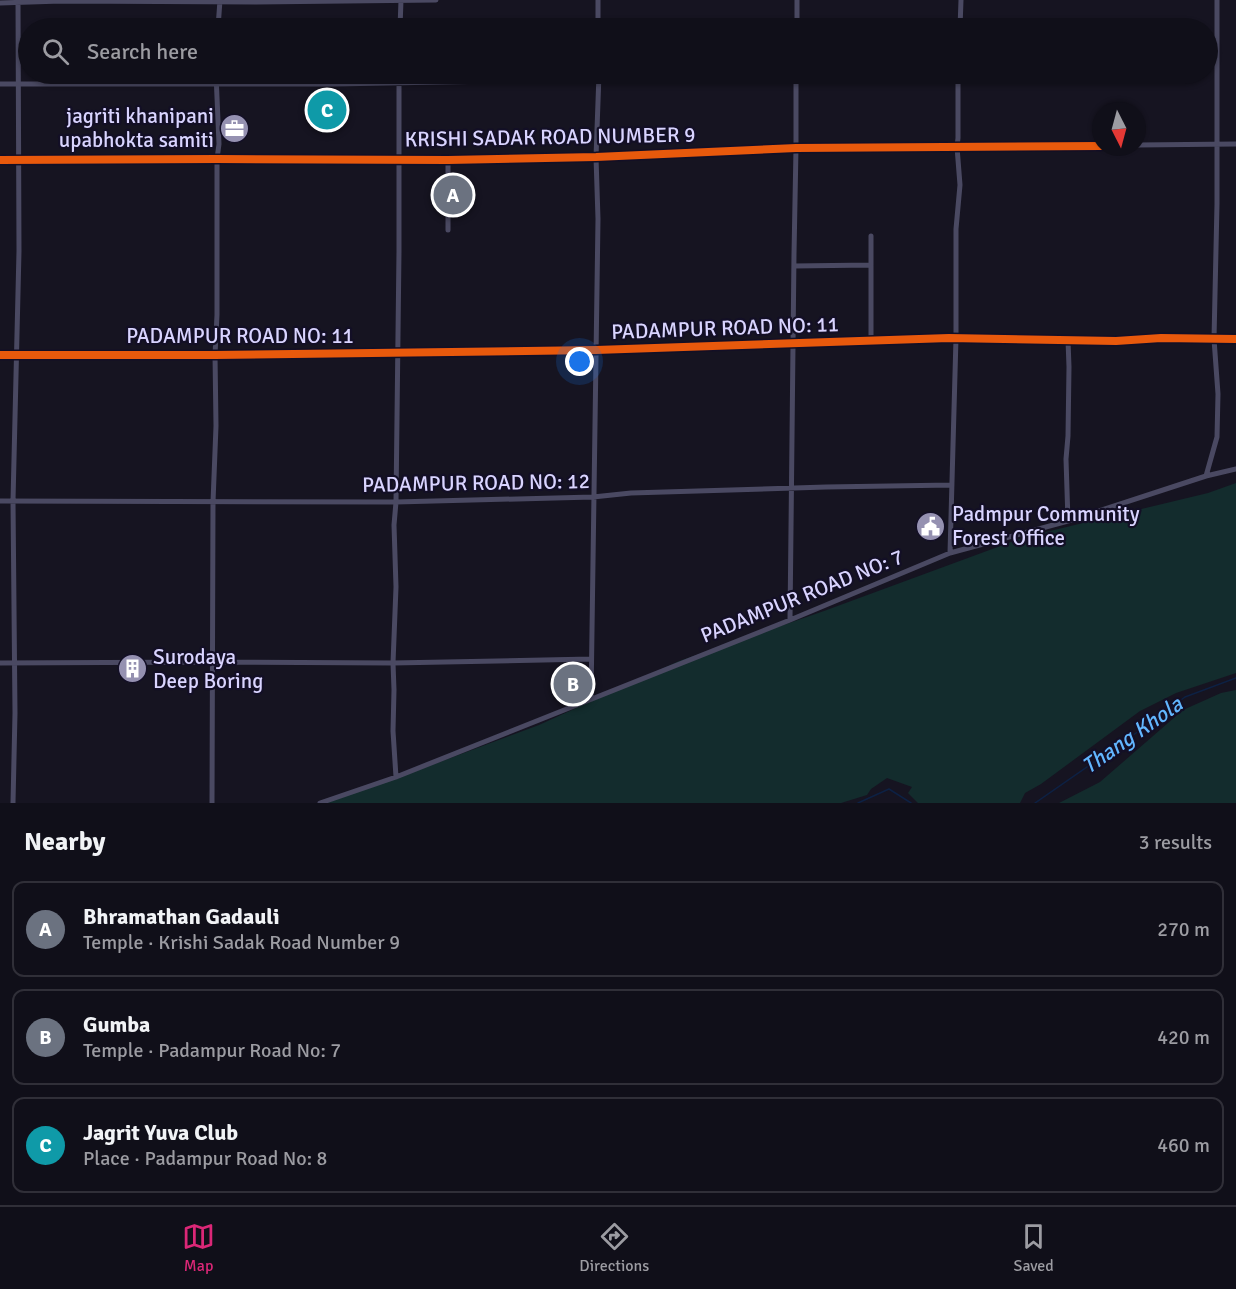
<!DOCTYPE html>
<meta charset="utf-8">
<style>
body{margin:0;font-family:Signika,sans-serif;background:#191822;color:#f1f3f6}
.compass{position:absolute;left:1092px;top:102px;width:54px;height:54px;border-radius:50%;background:#100f19;box-shadow:0 2px 4px #0004;rotate:174deg}
.you{position:absolute;left:580px;top:362px;width:21px;height:21px;margin:-15px;border:4px solid #fff;border-radius:50%;background:#1a73e8;box-shadow:0 0 0 9px #1a73e833}
.badge{display:grid;place-items:center;width:39px;height:39px;border-radius:50%;background:#db2777;color:#fff;font-size:20px;font-weight:700}
.pin{position:absolute;translate:-50% -50%;border:3px solid #fff;box-shadow:0 2px 6px #0006}
.list{margin:0;padding:0;list-style:none}
h2{display:flex;justify-content:space-between;align-items:center;height:78px;margin:0;padding:0 24px;font-size:26px}
h2 small{font-size:20px;font-weight:400;color:#9c9ca2}
.list li{display:grid;grid-template-columns:39px 1fr auto;gap:18px;align-items:center;box-sizing:border-box;height:96px;margin:0 12px 12px;padding:0 12px;border:2px solid #302f38;border-radius:12px}
.list b{display:block;font-size:22px;white-space:nowrap}
.list p{margin:0;font-size:20px;white-space:nowrap;color:#9c9ca2}
.list em{font-size:20px;font-style:normal;color:#9c9ca2}
.icon{flex:none;width:33px;height:33px;fill:none;stroke:currentColor;stroke-width:2;stroke-linecap:round;stroke-linejoin:round}
.map{position:relative;flex:none;width:1236px;height:803px;overflow:hidden}
.search{position:absolute;background:#100f19;box-shadow:0 2px 4px #0004;left:18px;right:18px;top:18px;height:66px;display:flex;align-items:center;gap:15px;box-sizing:border-box;padding:0 21px;border-radius:33px;color:#9c9ca2;font-size:22px}
.sheet{height:402px;background:#100f19}
nav{display:flex;justify-content:space-around;align-items:center;box-sizing:border-box;height:84px;border-top:2px solid #302f38;background:#100f19;font-size:16px;color:#9c9ca2}
nav a{display:grid;justify-items:center;gap:3px}
nav .on{color:#db2777}
.map>svg:first-child{display:block}
</style>
<div class="map">
<svg width="1236" height="803" viewBox="0 0 1236 803">
<rect width="100%" height="100%" fill="#161421"/>
<path fill="#132c2d" d="M1236,483V673L1176,693L1140,711L1041,784L1025,793L1020,803H918L908,793L912,787L887,778L871,789L867,795L841,803H324L386,782L539,725L679,661L824,611L1025,537L1208,493Z
M1236,690V803H1059L1100,782L1183,710L1221,693Z"/>
<g fill="none" stroke-linecap="round" stroke-linejoin="round">
<path stroke="#0d2144" stroke-width="1.5" d="M858,803L889,789L911,803
M1035,803L1136,733L1185,697L1236,678"/>
<path stroke="#4a4962" stroke-width="5" d="M598,0V28
M797,0V28
M0,3L61,1L256,2L436,0
M218,28L220,0
M400,28L401,0
M960,28L961,0
M0,84H334L599,79L708,78L788,74
M1137,145L1236,144
M0,160L217,159L448,160L596,157L796,148L1101,146
M448,230V160
M794,266L871,265
M1068,340L1069,367L1068,436L1066,459L1068,521
M871,341V236
M0,355H215L596,350L949,338L1116,341L1161,338L1236,339
M1206,476L1217,437L1218,394L1214,339L1217,204V0
M0,501L396,502L593,497L631,493L826,487L952,485
M950,553L956,338V229L960,185L957,147L958,138V74
M790,620L794,254L796,148V74
M0,663L212,662L393,663L591,659
M591,699L598,219L596,157L599,74
M396,777L393,731L394,690L393,663L396,587L394,525L396,502L399,251V74
M13,803L15,713L13,501L19,251L18,0
M212,803L213,502L216,426L215,355L217,315V159L219,144L216,74
M320,803L396,777L790,620L950,553L1068,521L1206,476L1236,469"/>
<defs>
<path id="cycleway" d="M0,160L217,159L448,160L596,157L796,148L1101,146
M0,355H215L596,350L949,338L1116,341L1161,338L1236,339"/>
</defs>
<use href="#cycleway" stroke="#130f26" stroke-width="11"/>
<use href="#cycleway" stroke="#e8590c" stroke-width="8"/>
</g>
<defs>
<symbol id="office-disc" viewBox="-11 -11 22 22"><circle r="9.5" fill="#9591b1" stroke="#130f26"/><path d="M-6-3h4V-5.5h4V-3h4V5H-6ZM-1-4.5V-3h2v-1.5ZM-6 0V1H6V0Z" fill="#fff"/></symbol>
<symbol id="civic-disc" viewBox="-11 -11 22 22"><circle r="9.5" fill="#9591b1" stroke="#130f26"/><path d="M-.6-6.5H3V-4.5H.6V-3L4-1V1h2V6H-6V1h2V-1L-.6-3ZM-1.2 2.5V6h2.4V2.5Z" fill="#fff"/></symbol>
<symbol id="building-disc" viewBox="-11 -11 22 22"><circle r="9.5" fill="#9591b1" stroke="#130f26"/><path d="M-4-6H4V6H1V3H-1V6H-4ZM-2.5-4.3h1.7v1.8h-1.7ZM.8-4.3h1.7v1.8H.8ZM-2.5-1h1.7V.8h-1.7ZM.8-1h1.7V.8H.8Z" fill="#fff"/></symbol>
</defs>
<g fill-rule="evenodd">
<use href="#office-disc" x="218" y="112" width="33" height="33"/>
<use href="#civic-disc" x="914" y="510" width="33" height="33"/>
<use href="#building-disc" x="116" y="652" width="33" height="33"/>
</g>
<g text-anchor="middle" dominant-baseline="central" stroke-width="4.5" stroke-linejoin="round" paint-order="stroke">
<g font-size="21" fill="#d9d4ff" stroke="#130f26" text-anchor="start">
<text x="214" y="116" text-anchor="end">jagriti khanipani<tspan x="214" dy="24">upabhokta samiti</tspan></text>
<text x="952" y="514">Padmpur Community<tspan x="952" dy="24">Forest Office</tspan></text>
<text x="153" y="657">Surodaya<tspan x="153" dy="24">Deep Boring</tspan></text>
</g>
<g font-size="21" fill="#d9d4ff" stroke="#130f26">
<text transform="translate(550 137) rotate(-1)">KRISHI SADAK ROAD NUMBER 9</text>
<text transform="translate(725 328) rotate(-2)">PADAMPUR ROAD NO: 11</text>
<text x="240" y="336">PADAMPUR ROAD NO: 11</text>
<text transform="translate(476 483) rotate(-1)">PADAMPUR ROAD NO: 12</text>
<text transform="translate(802 596) rotate(-22)">PADAMPUR ROAD NO: 7</text>
</g>
<g font-size="22" font-style="italic" fill="#62b6ff" stroke="#130f26">
<text transform="translate(1132 735) rotate(-35)">Thang Khola</text>
</g>
</g>
</svg>
<svg class="compass" viewBox="-18 -18 36 36"><path d="M0-13l5 13h-10z" fill="#e53935"/><path d="M0 13l5-13h-10z" fill="#9c9ca2"/></svg>
<div class="you"></div>
<div class="pin badge" style="left:453px;top:195px;background:#6b7280">A</div>
<div class="pin badge" style="left:573px;top:684px;background:#6b7280">B</div>
<div class="pin badge" style="left:327px;top:110px;background:#0f9aa8">C</div>
<div class="search"><svg class="icon" aria-label="search" viewBox="0 0 24 24"><circle cx="10" cy="10" r="6"/><path d="M15 15l6 6"/></svg>Search here</div>
</div>
<section class="sheet">
<h2>Nearby<small>3 results</small></h2>
<ul class="list">
<li><span class="badge" style="background:#6b7280">A</span><div><b>Bhramathan Gadauli</b><p>Temple · Krishi Sadak Road Number 9</p></div><em>270 m</em></li>
<li><span class="badge" style="background:#6b7280">B</span><div><b>Gumba</b><p>Temple · Padampur Road No: 7</p></div><em>420 m</em></li>
<li><span class="badge" style="background:#0f9aa8">C</span><div><b>Jagrit Yuva Club</b><p>Place · Padampur Road No: 8</p></div><em>460 m</em></li>
</ul>
</section>
<nav>
<a class="on"><svg class="icon" aria-label="map" viewBox="0 0 24 24"><path d="M3 6l6-2 6 2 6-2v14l-6 2-6-2-6 2zM9 4v14M15 6v14"/></svg>Map</a>
<a><svg class="icon" aria-label="directions" viewBox="0 0 24 24"><path d="M12 3l9 9-9 9-9-9zM9 14v-3h6M13 9l2 2-2 2"/></svg>Directions</a>
<a><svg class="icon" aria-label="saved" viewBox="0 0 24 24"><path d="M7 4h10v16l-5-4-5 4z"/></svg>Saved</a>
</nav>
